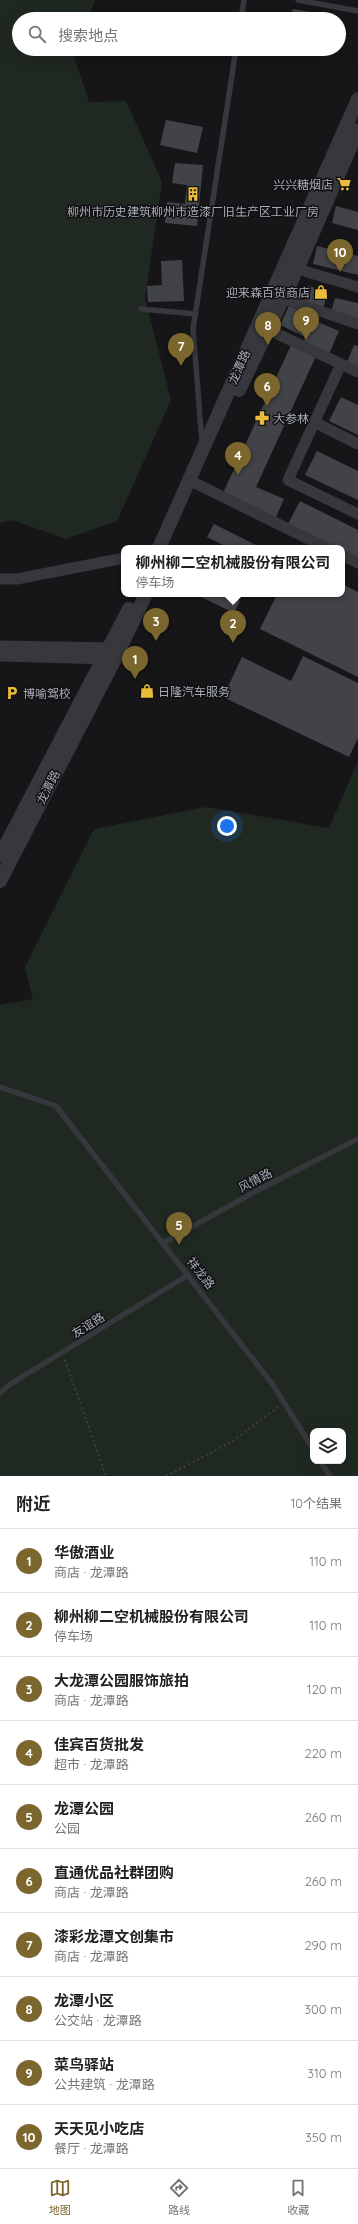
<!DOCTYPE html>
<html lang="zh">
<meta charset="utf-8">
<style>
body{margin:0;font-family:Quicksand,"Noto Sans SC",sans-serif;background:#f2f2f2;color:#202124}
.controls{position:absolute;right:12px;bottom:12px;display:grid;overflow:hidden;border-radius:8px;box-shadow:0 4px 16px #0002}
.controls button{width:36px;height:36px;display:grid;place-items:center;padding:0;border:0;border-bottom:1px solid #e0e0e0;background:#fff;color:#202124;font:20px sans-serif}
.you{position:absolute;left:227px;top:826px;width:14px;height:14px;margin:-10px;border:3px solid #fff;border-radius:50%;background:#1a73e8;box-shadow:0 0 0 6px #1a73e833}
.badge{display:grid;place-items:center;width:26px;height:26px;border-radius:50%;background:#7b672e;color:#fff;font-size:13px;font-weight:700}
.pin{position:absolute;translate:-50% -33px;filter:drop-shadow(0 1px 2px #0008)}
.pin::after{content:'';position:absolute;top:21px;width:14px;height:12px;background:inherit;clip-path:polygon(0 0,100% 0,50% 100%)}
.popup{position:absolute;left:121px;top:545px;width:224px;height:52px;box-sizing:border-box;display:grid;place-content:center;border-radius:8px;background:#fff;filter:drop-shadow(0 1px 3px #0005);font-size:13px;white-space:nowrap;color:#757577}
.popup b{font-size:15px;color:#202124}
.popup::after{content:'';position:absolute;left:50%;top:100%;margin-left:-8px;border:8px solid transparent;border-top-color:#fff}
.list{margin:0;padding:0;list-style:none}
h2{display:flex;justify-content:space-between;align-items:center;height:52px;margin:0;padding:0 16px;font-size:17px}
h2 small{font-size:13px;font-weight:400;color:#757577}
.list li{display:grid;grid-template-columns:26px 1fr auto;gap:12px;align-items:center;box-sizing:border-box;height:64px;padding:0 16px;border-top:1px solid #e0e0e0}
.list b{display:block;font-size:15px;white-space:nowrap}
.list p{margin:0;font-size:13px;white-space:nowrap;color:#757577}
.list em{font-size:13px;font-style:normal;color:#757577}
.icon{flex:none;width:22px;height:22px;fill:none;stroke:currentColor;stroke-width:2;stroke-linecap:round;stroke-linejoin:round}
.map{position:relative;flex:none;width:358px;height:1476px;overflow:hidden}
.search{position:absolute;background:#fff;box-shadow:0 4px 16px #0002;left:12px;right:12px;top:12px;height:44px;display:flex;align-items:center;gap:10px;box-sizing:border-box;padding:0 14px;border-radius:22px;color:#757577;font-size:15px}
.sheet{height:692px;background:#fff}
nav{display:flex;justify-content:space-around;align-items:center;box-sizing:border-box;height:56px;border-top:1px solid #e0e0e0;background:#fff;font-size:11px;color:#757577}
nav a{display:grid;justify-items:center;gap:2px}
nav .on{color:#7b672e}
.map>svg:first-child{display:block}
</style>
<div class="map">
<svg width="358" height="1476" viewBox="0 0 358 1476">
<rect width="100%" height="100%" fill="#161618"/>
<path fill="#202822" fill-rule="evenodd" d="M0,0H95L88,19H19V49H77L74,57L89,102L126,101L162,182L145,298L171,400L117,521L66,539L12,520L0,523Z
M358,761V1476H0V1005L33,999L25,967L94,829L206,807L329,828ZM313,1431H343V1461H313Z"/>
<path fill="#424348" d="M293,9L339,17L338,19H291Z
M166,120L203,127L197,153L160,145Z
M175,163L203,165L197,226L165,223L167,202L185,204L187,185L172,183Z
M336,206L358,212V230L332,223Z
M317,246L358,256V275L313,264Z
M182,260L184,301L148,302L147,286L162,285L161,261Z
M308,286L328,291L323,309L304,304Z
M335,298L358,303V319L331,312Z
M289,306L312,316L303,336L280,325Z
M313,320L339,331L329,354L303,343Z
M291,345L316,356L256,487L284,499L276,517L223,493Z
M354,345L358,346V367L347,362Z
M341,397L358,405V435L329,421Z
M317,451L358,471V500L305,475Z
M300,501L358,530V559L342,551V548H336L288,524Z
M214,524L262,548H229L207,537Z
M342,584L358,592V677L260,629L277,594H342Z
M195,594H226L240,601L234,613Z
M303,656L358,683V738L349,757L223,697L242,657L291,681Z"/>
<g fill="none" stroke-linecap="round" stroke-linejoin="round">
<path stroke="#3d3e44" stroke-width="2" stroke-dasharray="2 3" stroke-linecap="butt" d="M65,1360L106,1476
M166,1476L233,1441L278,1407"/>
<path stroke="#37383d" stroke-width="5.5" d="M298,0L358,11
M241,19L244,0
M141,309L196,314
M202,442L193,329L236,49
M0,1087L56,1106L273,1385L313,1449
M163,1243L260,1189L358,1139
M0,1393L9,1385L188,1275
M320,1461L330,1476"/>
<path stroke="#37383d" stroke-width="11" d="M298,267L307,272L358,287
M282,298L358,324
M267,329L358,372
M341,364L288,480L358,514
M314,422L358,444
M197,484L327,548
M342,555L358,563
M0,579H17L124,558
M0,646L115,648
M0,656L109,659"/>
<path stroke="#37383d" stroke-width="14" d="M239,390L298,267L358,130
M159,548L358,99
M0,856L129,609
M0,881L115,659L146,594"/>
</g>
<defs>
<symbol id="supermarket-bare" viewBox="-9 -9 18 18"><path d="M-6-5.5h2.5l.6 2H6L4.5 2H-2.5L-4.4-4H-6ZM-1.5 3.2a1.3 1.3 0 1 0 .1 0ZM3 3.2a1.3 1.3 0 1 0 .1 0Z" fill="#ebbc3b" stroke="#111113" stroke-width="2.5" paint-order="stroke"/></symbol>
<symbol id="building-bare" viewBox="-9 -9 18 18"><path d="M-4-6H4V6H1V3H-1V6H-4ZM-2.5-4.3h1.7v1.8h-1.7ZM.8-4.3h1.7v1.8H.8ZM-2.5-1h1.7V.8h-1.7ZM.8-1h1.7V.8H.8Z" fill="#ebbc3b" stroke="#111113" stroke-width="2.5" paint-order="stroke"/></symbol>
<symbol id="shop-bare" viewBox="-9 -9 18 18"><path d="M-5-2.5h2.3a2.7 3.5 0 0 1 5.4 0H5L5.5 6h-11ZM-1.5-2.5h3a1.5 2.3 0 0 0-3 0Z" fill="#ebbc3b" stroke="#111113" stroke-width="2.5" paint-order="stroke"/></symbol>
<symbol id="pharmacy-bare" viewBox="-9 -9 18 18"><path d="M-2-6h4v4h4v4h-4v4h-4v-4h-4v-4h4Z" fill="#ebbc3b" stroke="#111113" stroke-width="2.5" paint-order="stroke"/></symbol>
<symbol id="parking-bare" viewBox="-9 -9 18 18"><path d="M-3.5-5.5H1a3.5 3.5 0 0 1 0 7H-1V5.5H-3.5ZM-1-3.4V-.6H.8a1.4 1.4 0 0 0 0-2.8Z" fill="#ebbc3b" stroke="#111113" stroke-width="2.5" paint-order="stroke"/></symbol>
</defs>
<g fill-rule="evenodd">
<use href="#supermarket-bare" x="334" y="174" width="20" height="20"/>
<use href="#building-bare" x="183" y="184" width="20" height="20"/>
<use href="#shop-bare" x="311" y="282" width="20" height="20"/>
<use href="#pharmacy-bare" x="252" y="408" width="20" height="20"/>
<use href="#shop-bare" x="137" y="681" width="20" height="20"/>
<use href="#parking-bare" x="2" y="683" width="20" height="20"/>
</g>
<g text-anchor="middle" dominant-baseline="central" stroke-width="3" stroke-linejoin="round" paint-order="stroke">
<g font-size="12" fill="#a8acb7" stroke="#111113" text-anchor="start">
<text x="333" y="184" text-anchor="end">兴兴糖烟店</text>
<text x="193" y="211" text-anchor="middle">柳州市历史建筑柳州市造漆厂旧生产区工业厂房</text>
<text x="310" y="292" text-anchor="end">迎来森百货商店</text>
<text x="273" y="418">大参林</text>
<text x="158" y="691">日隆汽车服务</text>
<text x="23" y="693">博喻驾校</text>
</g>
<g font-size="12" fill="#a8acb7" stroke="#111113">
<text transform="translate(239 367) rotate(-66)">龙潭路</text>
<text transform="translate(48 787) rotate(-63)">龙潭路</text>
<text transform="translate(255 1180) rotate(-28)">风情路</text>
<text transform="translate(201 1273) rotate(52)">祥龙路</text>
<text transform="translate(88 1325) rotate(-32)">友谊路</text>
</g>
</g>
</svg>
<div class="controls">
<button><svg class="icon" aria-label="layers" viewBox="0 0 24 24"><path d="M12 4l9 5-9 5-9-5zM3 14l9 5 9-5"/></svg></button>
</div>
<div class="you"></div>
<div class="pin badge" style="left:135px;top:679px">1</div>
<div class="pin badge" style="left:233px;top:643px">2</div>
<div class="popup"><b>柳州柳二空机械股份有限公司</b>停车场</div>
<div class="pin badge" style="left:156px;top:641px">3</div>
<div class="pin badge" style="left:238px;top:475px">4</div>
<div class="pin badge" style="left:179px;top:1245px">5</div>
<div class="pin badge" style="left:267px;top:406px">6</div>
<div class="pin badge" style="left:181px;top:366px">7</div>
<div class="pin badge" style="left:268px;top:345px">8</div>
<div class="pin badge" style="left:306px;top:340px">9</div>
<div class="pin badge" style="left:340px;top:272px">10</div>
<div class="search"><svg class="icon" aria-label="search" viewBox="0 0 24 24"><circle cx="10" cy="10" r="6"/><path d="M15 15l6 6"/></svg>搜索地点</div>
</div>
<section class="sheet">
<h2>附近<small>10个结果</small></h2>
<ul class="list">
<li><span class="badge">1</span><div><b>华傲酒业</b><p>商店 · 龙潭路</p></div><em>110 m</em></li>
<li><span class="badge">2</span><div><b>柳州柳二空机械股份有限公司</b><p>停车场</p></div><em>110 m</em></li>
<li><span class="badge">3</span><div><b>大龙潭公园服饰旅拍</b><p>商店 · 龙潭路</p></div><em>120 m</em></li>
<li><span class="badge">4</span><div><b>佳宾百货批发</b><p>超市 · 龙潭路</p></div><em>220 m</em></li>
<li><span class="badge">5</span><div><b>龙潭公园</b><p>公园</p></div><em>260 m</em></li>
<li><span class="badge">6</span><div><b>直通优品社群团购</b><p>商店 · 龙潭路</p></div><em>260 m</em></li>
<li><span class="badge">7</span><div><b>漆彩龙潭文创集市</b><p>商店 · 龙潭路</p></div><em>290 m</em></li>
<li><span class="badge">8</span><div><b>龙潭小区</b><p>公交站 · 龙潭路</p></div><em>300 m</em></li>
<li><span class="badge">9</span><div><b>菜鸟驿站</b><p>公共建筑 · 龙潭路</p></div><em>310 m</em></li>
<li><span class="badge">10</span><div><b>天天见小吃店</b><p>餐厅 · 龙潭路</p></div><em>350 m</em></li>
</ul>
</section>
<nav>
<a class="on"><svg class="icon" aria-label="map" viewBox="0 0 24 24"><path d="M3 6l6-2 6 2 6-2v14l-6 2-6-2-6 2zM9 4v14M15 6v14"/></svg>地图</a>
<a><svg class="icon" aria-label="directions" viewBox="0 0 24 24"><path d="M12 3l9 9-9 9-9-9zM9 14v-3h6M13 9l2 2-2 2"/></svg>路线</a>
<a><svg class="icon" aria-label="saved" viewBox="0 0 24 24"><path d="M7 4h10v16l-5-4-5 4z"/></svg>收藏</a>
</nav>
